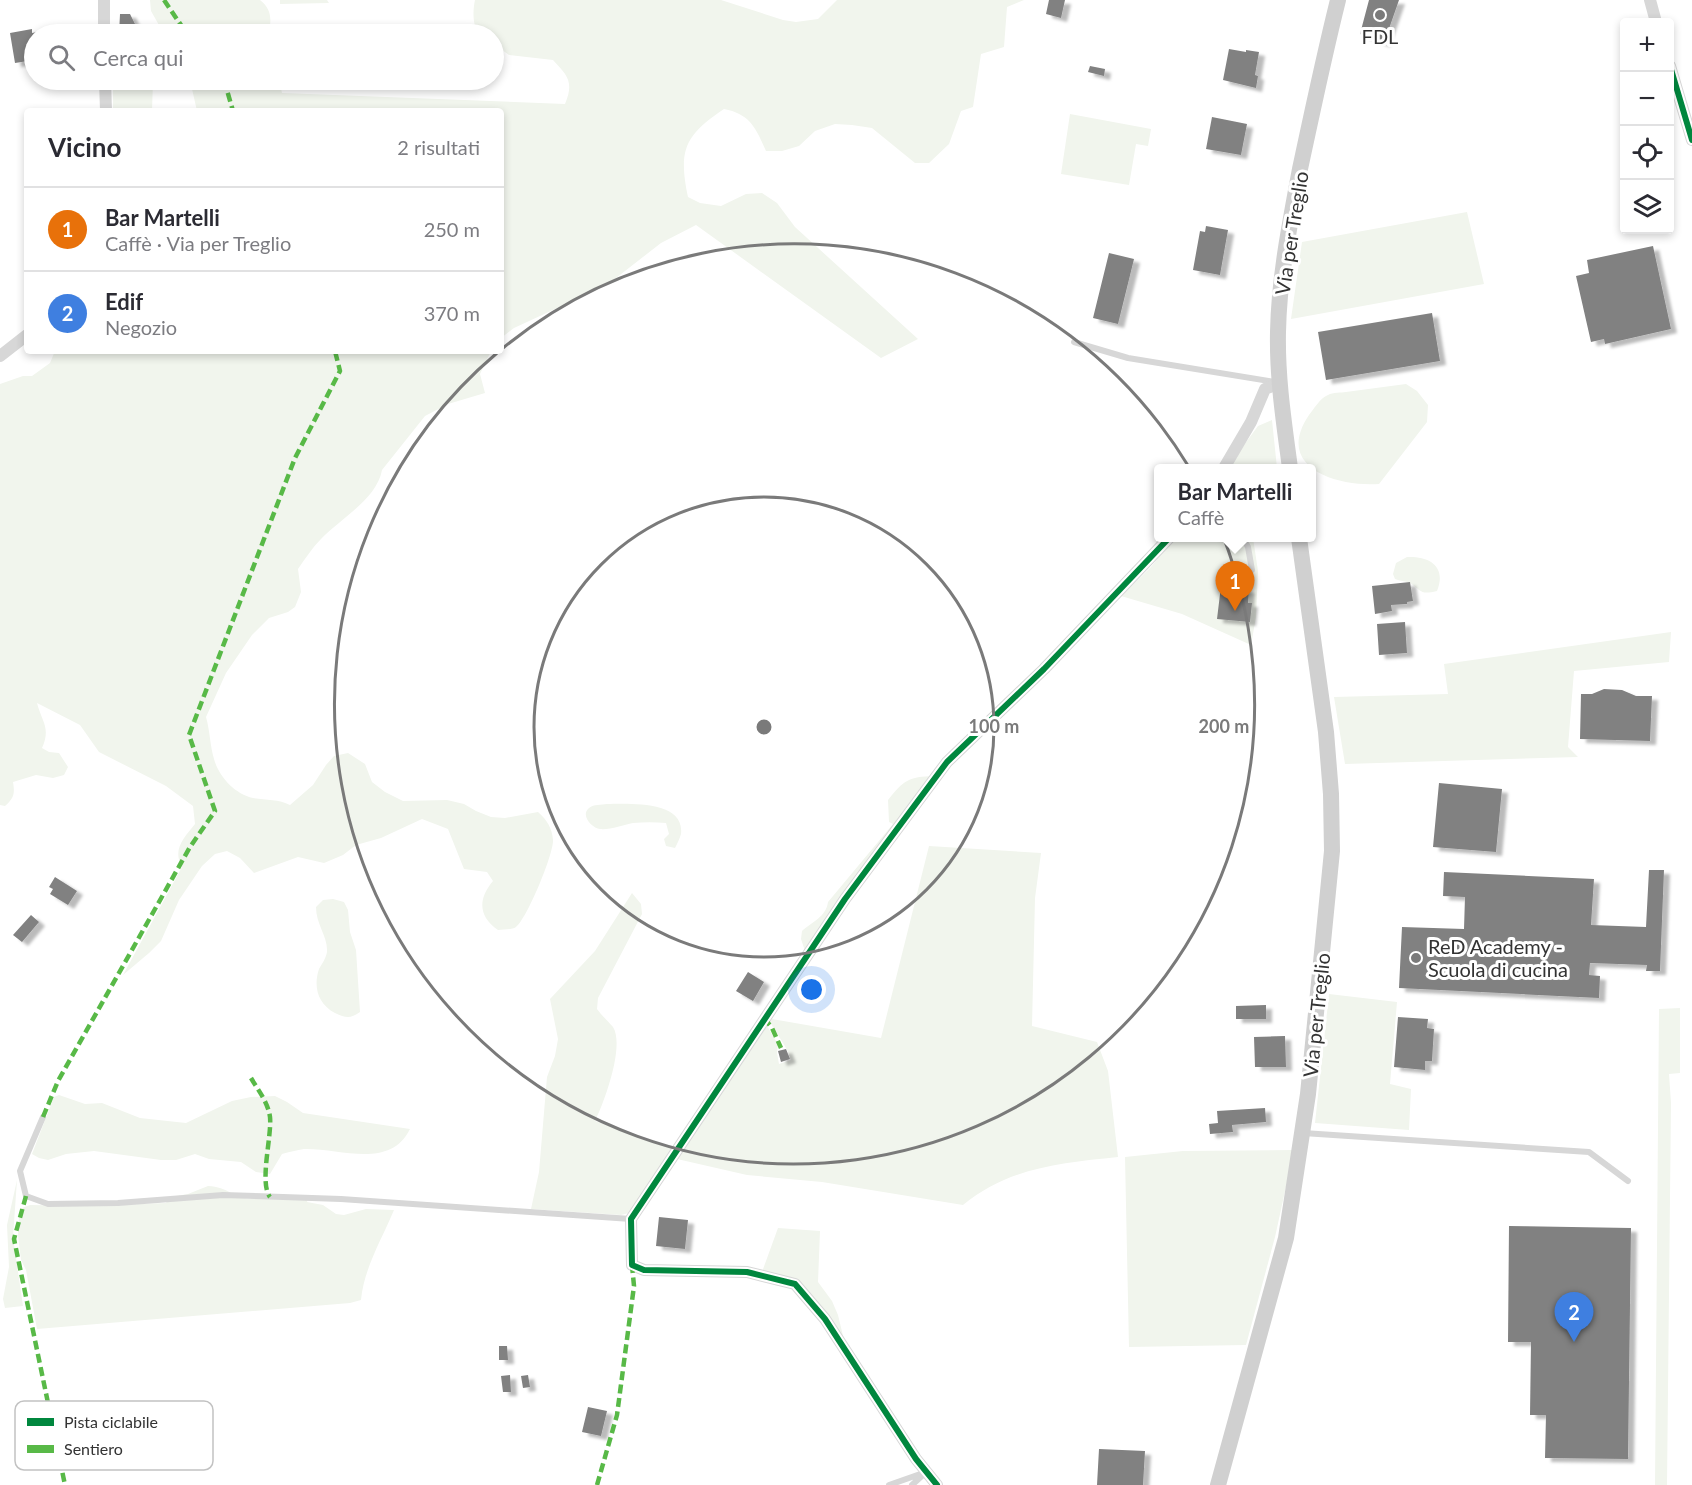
<!DOCTYPE html>
<html lang="it">
<meta charset="utf-8">
<style>
body{margin:0;font-family:Lato,sans-serif;background:#f2f2f3;color:#2b2b33}
.controls{position:absolute;right:18px;top:18px;display:grid;overflow:hidden;border-radius:6px;box-shadow:0 3px 9px #0003}
.controls button{width:54px;height:54px;display:grid;place-items:center;padding:0;border:0;border-bottom:2px solid #e1e1e2;background:#fff;color:#2b2b33;font:30px sans-serif}
.you{position:absolute;left:812px;top:990px;width:21px;height:21px;margin:-15px;border:4px solid #fff;border-radius:50%;background:#1a73e8;box-shadow:0 0 0 9px #1a73e833}
.badge{display:grid;place-items:center;width:39px;height:39px;border-radius:50%;background:#1a73e8;color:#fff;font-size:20px;font-weight:700}
.pin{position:absolute;translate:-50% -50px;filter:drop-shadow(0 2px 3px #0008)}
.pin::after{content:'';position:absolute;top:32px;width:21px;height:18px;background:inherit;clip-path:polygon(0 0,100% 0,50% 100%)}
.popup{position:absolute;left:1154px;top:464px;width:162px;height:78px;box-sizing:border-box;display:grid;place-content:center;border-radius:6px;background:#fff;filter:drop-shadow(0 2px 4px #0005);font-size:20px;white-space:nowrap;color:#7c7c81}
.popup b{font-size:22px;color:#2b2b33}
.popup::after{content:'';position:absolute;left:50%;top:100%;margin-left:-12px;border:12px solid transparent;border-top-color:#fff}
.list{margin:0;padding:0;list-style:none}
h2{display:flex;justify-content:space-between;align-items:center;height:78px;margin:0;padding:0 24px;font-size:26px}
h2 small{font-size:20px;font-weight:400;color:#7c7c81}
.list li{display:grid;grid-template-columns:39px 1fr auto;gap:18px;align-items:center;box-sizing:border-box;height:84px;padding:0 24px;border-top:2px solid #e1e1e2}
.list b{display:block;font-size:22px;white-space:nowrap}
.list p{margin:0;font-size:20px;white-space:nowrap;color:#7c7c81}
.list em{font-size:20px;font-style:normal;color:#7c7c81}
.icon{flex:none;width:33px;height:33px;fill:none;stroke:currentColor;stroke-width:2;stroke-linecap:round;stroke-linejoin:round}
.map{position:relative;flex:none;width:1692px;height:1485px;overflow:hidden}
.search{position:absolute;background:#fff;box-shadow:0 3px 9px #0003;left:24px;top:24px;width:480px;height:66px;display:flex;align-items:center;gap:15px;box-sizing:border-box;padding:0 21px;border-radius:33px;color:#7c7c81;font-size:22px}
.panel{position:absolute;background:#fff;box-shadow:0 3px 9px #0003;left:24px;top:108px;width:480px;height:246px;border-radius:6px}
.map>svg:first-child{display:block}
</style>
<div class="map">
<svg width="1692" height="1485" viewBox="0 0 1692 1485">
<defs>
<filter id="shadow"><feDropShadow dx="6" dy="4" stdDeviation="1.5" flood-color="#0004"/></filter>
</defs>
<rect width="100%" height="100%" fill="#fff"/>
<path fill="#f1f5ed" d="M150,0H260C272,9 272,21 268,34H164L151,11Z
M280,0H327L329,3L280,4Z
M475,0H721L783,20L796,22L818,19L837,0H1024L1007,7L1004,47L981,54L973,107L961,111L949,144L929,163H915L872,128L852,125L835,124L815,131L799,146L782,151H766C756,128 750,114 724,109C685,135 678,150 688,197L700,203L721,206L746,194L762,193L777,203L795,227L918,339L881,358L696,225L661,243L607,285L514,328L501,338V111H197L190,80H279L282,93L565,104C574,82 568,76 553,60L509,55L494,44V34C490,34 486,35 483,34C471,31 473,9 475,0Z
M113,80H153L152,111H113Z
M1070,114L1151,129L1148,146L1136,144L1129,185L1061,174Z
M1467,212L1484,284L1291,319L1302,242Z
M55,351H491L480,374L485,393L448,404L425,416L382,470C377,499 340,519 321,539C312,548 305,559 298,569L301,592L295,607L288,612L269,618L252,635L226,673L206,717C210,731 210,746 214,759C219,777 235,794 253,798C265,800 279,799 290,805L313,785L326,765L334,756L348,753L365,764L372,782L385,792L403,801L447,800L464,804L476,811L491,817L505,818L538,812C547,820 552,828 553,840C554,853 527,919 516,927C512,930 504,929 498,930C478,916 478,899 493,881L487,872L464,869L448,829L422,819L381,838L356,845L343,855L324,863L298,857L254,873L240,858L227,851L215,854L202,866L179,900L161,941L149,953L123,975L182,867C172,849 184,838 195,824L193,806L166,786L99,752L80,725L37,703C42,722 51,728 42,748L49,752L59,753L68,767L64,775L53,778L36,775L13,782C15,794 14,798 5,806L0,805V384L23,376H32L50,363Z
M1406,384L1417,391L1428,405L1427,422L1379,484C1338,487 1273,468 1309,415C1314,409 1320,398 1328,395C1333,392 1341,393 1346,392C1366,389 1386,387 1406,384Z
M1272,420L1277,468H1227L1258,426Z
M1175,538H1253L1258,571L1256,617L1251,645L1182,614L1121,596L1150,568Z
M1407,557C1429,556 1447,566 1437,591C1420,595 1422,591 1410,583C1405,581 1400,581 1395,579L1393,574L1396,563Z
M1671,632L1669,662L1574,671L1568,747L1578,757L1345,764L1334,697L1448,694L1444,664Z
M934,776L805,951L801,939L802,931C812,922 826,917 828,902L893,824L889,822L888,800C904,780 908,777 934,776Z
M607,804C628,804 685,800 681,834C680,838 677,844 675,848L666,846L664,839L669,834L666,823C655,822 644,822 633,823C623,825 610,830 600,829C592,828 580,815 589,808C594,804 601,805 607,804Z
M929,846L1041,853L1035,898L1032,1026L1097,1042L1108,1071L1118,1157C1061,1163 1010,1167 963,1205L822,1182L747,1175L677,1159L767,1026L778,1044L777,1053L779,1064L791,1060C787,1046 777,1035 770,1022L772,1019L881,1038Z
M632,893L641,904L642,914L598,998L597,1009C602,1016 608,1021 613,1027C625,1046 604,1103 595,1121L672,1148L629,1213L621,1215L531,1209L539,1172L547,1077L555,1056L558,1039L550,999L595,951Z
M333,899L344,902L348,910L350,932L356,950L360,1012C350,1019 346,1018 335,1013C318,1004 313,987 319,969C322,964 326,958 327,952C328,936 316,925 316,907L323,900Z
M1329,994L1397,1002L1390,1084L1411,1089L1409,1130L1315,1123Z
M1680,1008V1073L1669,1074L1671,1103L1667,1485H1655L1659,1009Z
M59,1095L85,1104L102,1103L140,1118L186,1123L232,1101L251,1097L275,1096L287,1102L303,1113L410,1129C390,1170 340,1148 304,1149C297,1150 289,1152 282,1154L270,1174L256,1172L241,1162L209,1159L195,1154L176,1160H161L94,1151L66,1154L48,1160L39,1158L32,1154L54,1097Z
M1294,1150L1275,1237L1246,1345L1129,1347L1125,1157L1183,1151Z
M17,1180L13,1237L23,1306L5,1308L3,1299L9,1267L7,1225Z
M208,1186C228,1187 234,1198 251,1199L253,1193L309,1196L307,1202L323,1205L336,1214L344,1215L366,1209L394,1210C382,1239 364,1268 361,1300L350,1303L37,1329L26,1270L21,1260L18,1236L19,1215L22,1208L30,1205L86,1206L166,1203L170,1197L188,1194Z
M778,1228L820,1231L818,1282L832,1301L838,1315L844,1340L815,1300L762,1272Z"/>
<path fill="#818181" filter="url(#shadow)" d="M1049,0H1065L1061,18L1046,14Z
M1369,0H1399L1384,43L1360,34Z
M120,14H130L137,28H140V34H119Z
M32,29V33L49,30V34H34V60L15,63L10,33Z
M1229,49L1246,52V50L1259,52L1255,75L1258,76L1256,88L1223,80Z
M1090,66L1105,69L1104,76L1088,72Z
M1212,117L1247,124L1241,155L1206,149Z
M1206,226L1228,230L1220,275L1193,270L1200,231L1205,232Z
M1653,246L1671,329L1605,344L1604,339L1591,342L1576,276L1589,273L1587,260Z
M1109,253L1134,259L1118,324L1093,318Z
M1432,313L1440,361L1326,380L1318,332Z
M1410,582L1413,601L1407,602V604L1391,605L1392,611L1375,614L1372,586Z
M1221,586L1249,589L1248,603H1252L1250,622L1217,619Z
M1405,622L1407,653L1379,655L1377,624Z
M1604,689L1622,690L1636,696H1652L1650,741L1580,739L1581,694H1592Z
M1439,783L1502,789L1496,852L1433,847Z
M1649,870H1664L1660,971H1646L1647,965L1590,963L1589,975L1600,976L1599,998L1399,988L1402,927L1464,929L1465,897L1443,896L1444,872L1594,879L1591,925L1646,927Z
M55,877L77,891L68,905L50,894L53,889L49,887Z
M31,915L39,922L22,942L13,935Z
M748,972L764,982L753,1001L736,991Z
M1266,1005V1019H1236V1006Z
M1398,1017L1428,1019L1427,1028L1434,1029L1432,1061H1425V1070L1394,1067Z
M1285,1036L1286,1067H1255L1254,1037Z
M786,1049L790,1059L781,1062L778,1051Z
M1265,1108L1266,1122L1232,1125L1233,1132L1210,1134L1209,1124L1218,1123L1217,1111Z
M659,1217L688,1220L685,1249L656,1246Z
M1509,1226L1631,1228L1628,1459L1545,1458L1546,1415H1530L1531,1342H1508Z
M499,1346H507L508,1360H499Z
M510,1375L511,1392H503L501,1376Z
M528,1375L530,1387L523,1388L521,1376Z
M588,1407L607,1411L601,1436L582,1432Z
M1099,1449L1145,1451L1143,1485H1097Z"/>
<g fill="none" stroke-linecap="round" stroke-linejoin="round">
<path stroke="#d7d7d7" stroke-width="6" d="M1074,342L1128,358L1275,382
M1234,573L1252,570L1248,547L1243,538
M43,1117L20,1171L26,1196L48,1204L118,1203L223,1195L341,1199L631,1219
M1303,1133L1589,1152L1628,1181
M889,1485L926,1472
M912,1485L924,1474"/>
<path stroke="#d7d7d7" stroke-width="12" d="M104,0V34
M1650,0L1656,22
M1670,66L1692,140
M105,80L106,111
M0,356L27,335
M1224,468L1251,422L1265,389L1279,383
M937,1485L916,1459L825,1319L795,1284L747,1272L644,1270L632,1265L631,1219L845,899L947,762L1044,669L1169,538"/>
<path stroke="#d0d0d0" stroke-width="16" d="M1290,468C1284,423 1277,378 1278,332C1279,277 1290,223 1300,169C1312,113 1324,56 1338,0
M1218,1485L1286,1238L1308,1094L1332,851L1331,794L1326,732L1299,538"/>
<path stroke="#58b947" stroke-width="4.5" stroke-dasharray="9 4.5" stroke-linecap="butt" d="M164,0L187,34
M224,80L233,111
M764,1018L772,1028L781,1048
M251,1078C258,1090 268,1102 270,1117C272,1136 259,1183 270,1197
M43,1117L58,1081L190,847L215,811L189,735L295,458L340,371L335,351
M26,1196L14,1239L65,1485
M597,1485L617,1415L634,1286L632,1265"/>
<defs>
<path id="cycleway" d="M1670,66L1692,140
M937,1485L916,1459L825,1319L795,1284L747,1272L644,1270L632,1265L631,1219L845,899L947,762L1044,669L1169,538"/>
</defs>
<use href="#cycleway" stroke="#fff" stroke-width="10"/>
<use href="#cycleway" stroke="#00873e" stroke-width="6"/>
</g>
<g fill="none" stroke="#7a7a7a" stroke-width="3">
<circle cx="764" cy="727" r="230"/>
<path d="M503 348A460 460 0 1 1 497 353"/>
</g>
<g fill="#7a7a7a" stroke="#fff" stroke-width="2">
<circle cx="1380" cy="15" r="6"/>
<circle cx="1416" cy="958" r="6"/>
</g>
<g text-anchor="middle" dominant-baseline="central" stroke-width="6" stroke-linejoin="round" paint-order="stroke">
<g font-size="20" fill="#333" stroke="#fff">
<text x="1380" y="36">FDL</text>
<text x="1428" y="946" text-anchor="start">ReD Academy -<tspan x="1428" dy="23">Scuola di cucina</tspan></text>
</g>
<g font-size="20" fill="#333" stroke="#fff">
<text transform="translate(1291 233) rotate(-81)">Via per Treglio</text>
<text transform="translate(1316 1015) rotate(-84)">Via per Treglio</text>
</g>
</g>
<rect x="15" y="1401" width="198" height="69" rx="9" fill="#fff" stroke="#c2c2c2" stroke-width="1.5"/>
<rect x="27" y="1418" width="27" height="8" fill="#00873e"/>
<rect x="27" y="1445" width="27" height="8" fill="#58b947"/>
<g font-size="16" fill="#333">
<text x="64" y="1428">Pista ciclabile</text>
<text x="64" y="1455">Sentiero</text>
</g>
<circle cx="764" cy="727" r="9" fill="#7a7a7a" stroke="#fff" stroke-width="3"/>
<g font-size="18" text-anchor="middle" font-weight="bold" fill="#7a7a7a" stroke="#fff" stroke-width="6" stroke-linejoin="round" paint-order="stroke">
<text x="994" y="733">100 m</text>
<text x="1224" y="733">200 m</text>
</g>
</svg>
<div class="controls">
<button>+</button>
<button>−</button>
<button><svg class="icon" aria-label="locate" viewBox="0 0 24 24"><circle cx="12" cy="12" r="6"/><path d="M12 2v4M12 18v4M2 12h4M18 12h4"/></svg></button>
<button><svg class="icon" aria-label="layers" viewBox="0 0 24 24"><path d="M12 4l9 5-9 5-9-5zM3 14l9 5 9-5"/></svg></button>
</div>
<div class="you"></div>
<div class="pin badge" style="left:1235px;top:611px;background:#e8710a">1</div>
<div class="popup"><b>Bar Martelli</b>Caffè</div>
<div class="pin badge" style="left:1574px;top:1342px;background:#3f7fe0">2</div>
<div class="search"><svg class="icon" aria-label="search" viewBox="0 0 24 24"><circle cx="10" cy="10" r="6"/><path d="M15 15l6 6"/></svg>Cerca qui</div>
<section class="panel">
<h2>Vicino<small>2 risultati</small></h2>
<ul class="list">
<li><span class="badge" style="background:#e8710a">1</span><div><b>Bar Martelli</b><p>Caffè · Via per Treglio</p></div><em>250 m</em></li>
<li><span class="badge" style="background:#3f7fe0">2</span><div><b>Edif</b><p>Negozio</p></div><em>370 m</em></li>
</ul>
</section>
</div>
